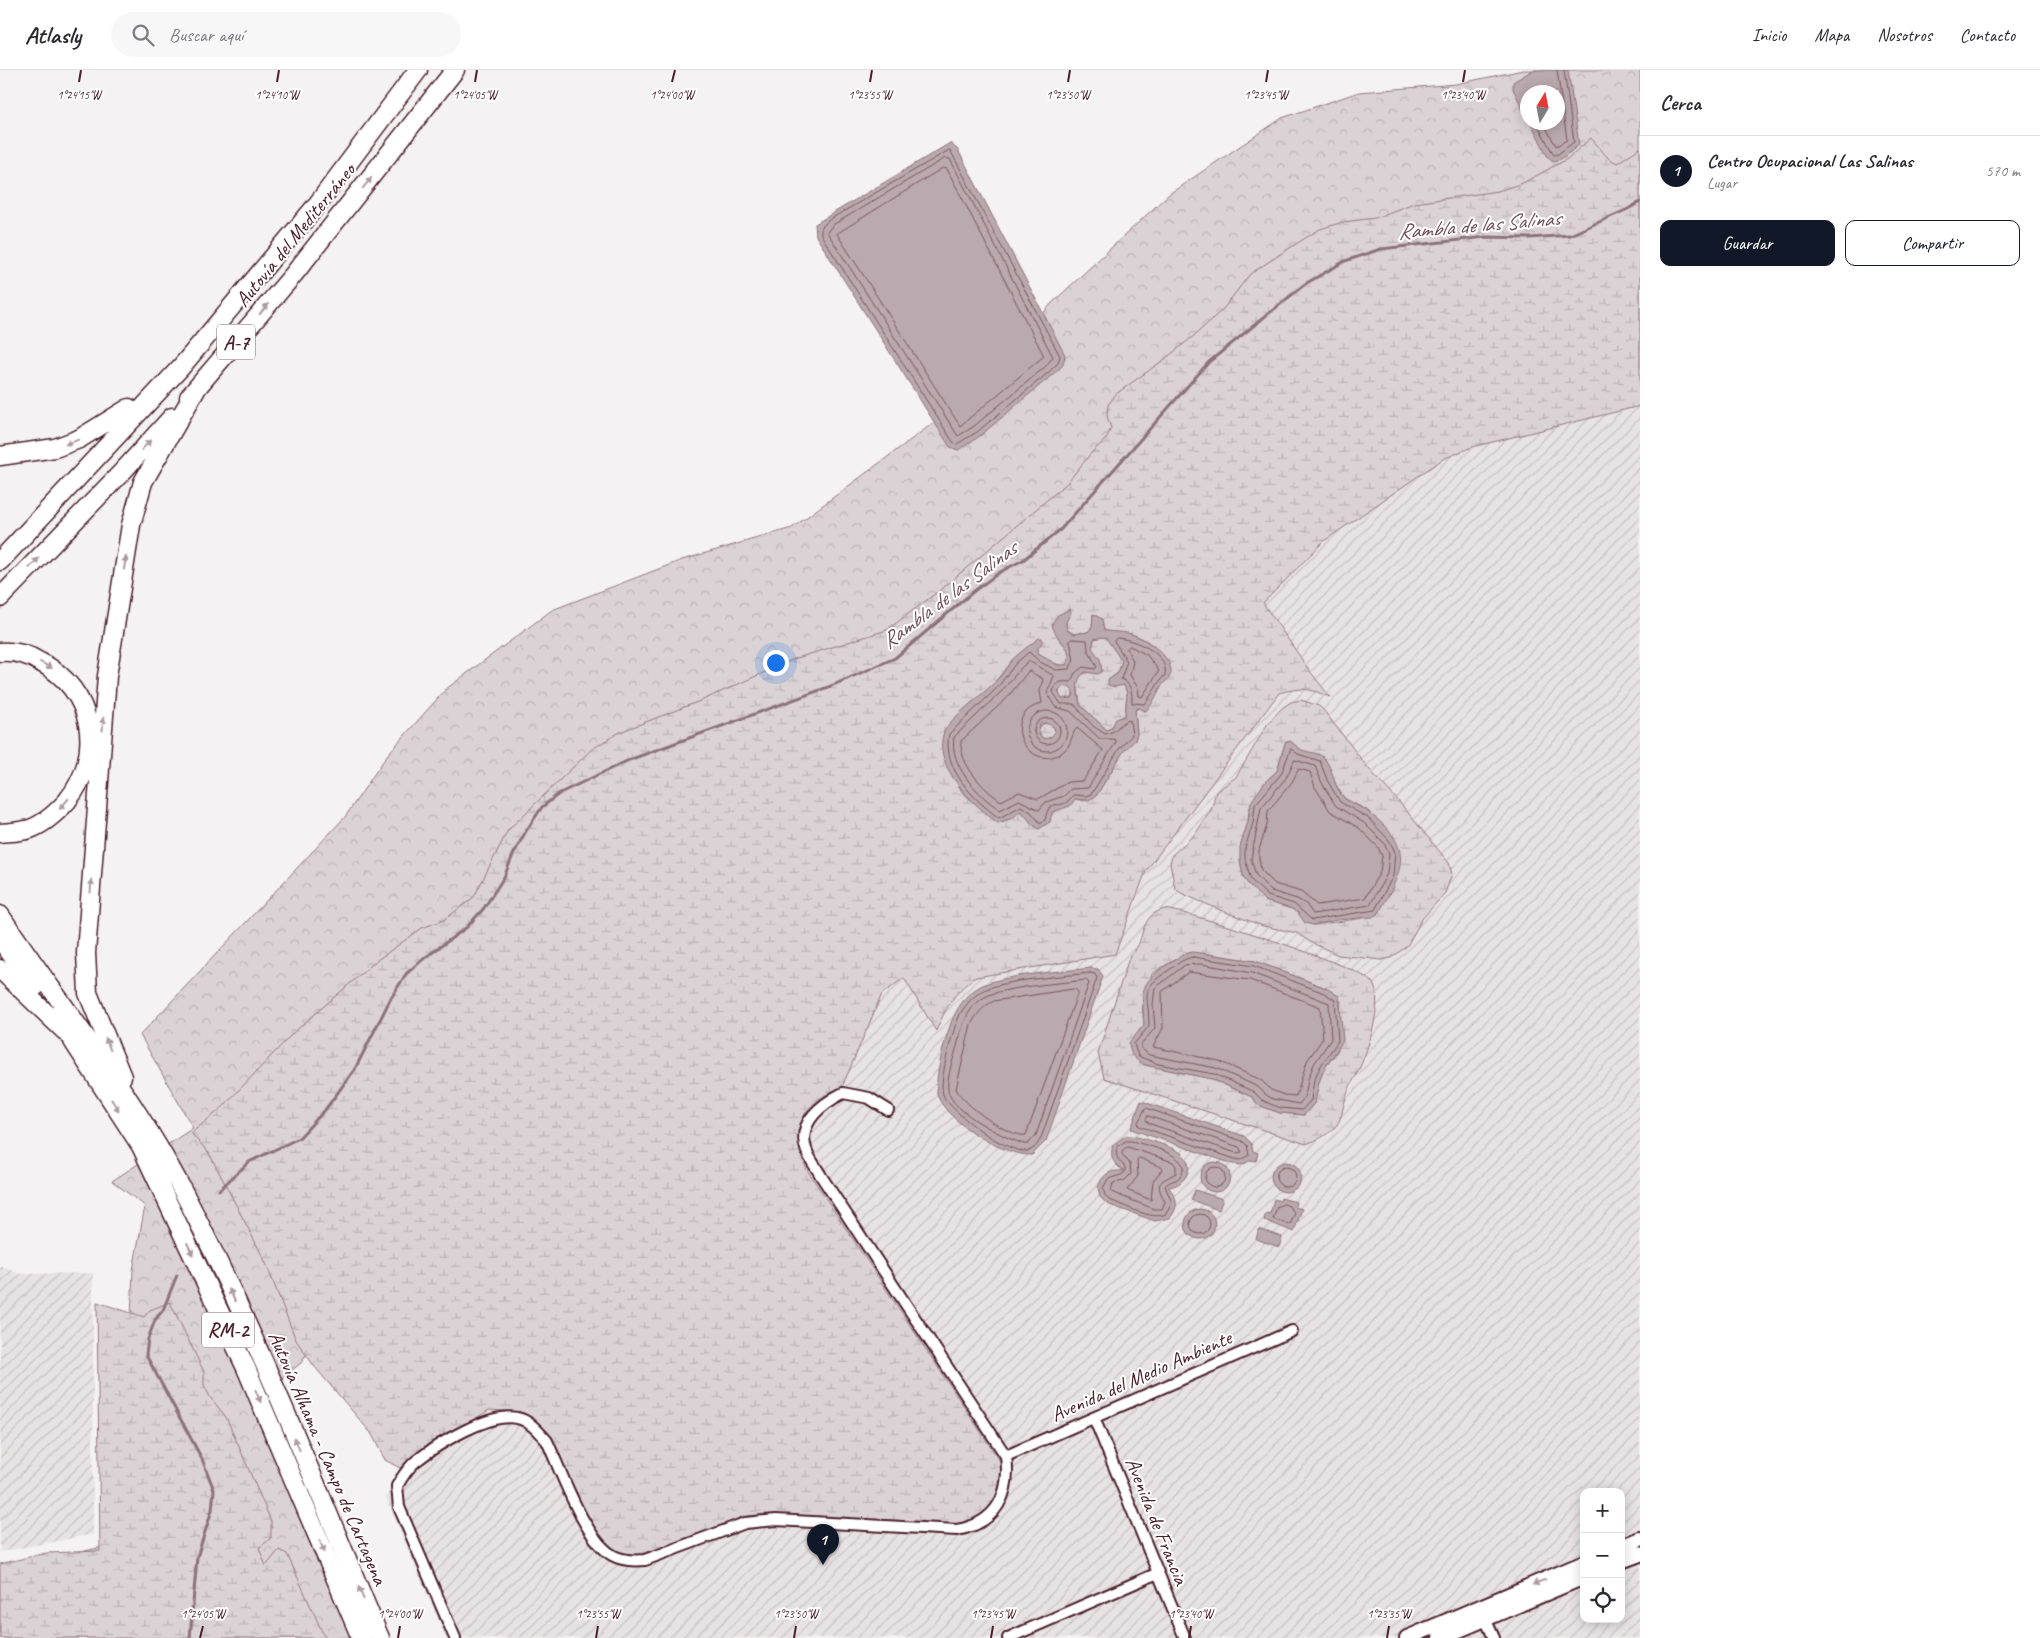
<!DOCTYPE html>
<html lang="es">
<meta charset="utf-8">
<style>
body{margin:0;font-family:Caveat,sans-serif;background:#f7f7f7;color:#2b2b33}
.controls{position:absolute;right:15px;bottom:15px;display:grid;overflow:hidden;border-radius:10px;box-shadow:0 2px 12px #0003}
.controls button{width:45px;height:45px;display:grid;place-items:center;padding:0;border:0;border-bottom:1px solid #e1e1e2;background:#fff;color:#2b2b33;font:25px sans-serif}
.compass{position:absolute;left:1520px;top:15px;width:45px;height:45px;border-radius:50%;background:#fff;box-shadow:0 2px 12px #0003;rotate:10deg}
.you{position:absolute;left:775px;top:592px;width:18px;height:18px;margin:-12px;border:4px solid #fff;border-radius:50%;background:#1a73e8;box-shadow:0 0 0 8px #1a73e833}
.badge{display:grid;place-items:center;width:32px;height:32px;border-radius:50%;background:#111827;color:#fff;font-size:16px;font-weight:700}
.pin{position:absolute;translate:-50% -41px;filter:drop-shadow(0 1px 2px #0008)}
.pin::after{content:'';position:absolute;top:26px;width:18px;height:15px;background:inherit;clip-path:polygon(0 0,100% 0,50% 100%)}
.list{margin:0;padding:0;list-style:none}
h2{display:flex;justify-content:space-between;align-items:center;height:65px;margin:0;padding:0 20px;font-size:21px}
h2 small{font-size:16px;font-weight:400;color:#7c7c81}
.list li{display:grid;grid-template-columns:32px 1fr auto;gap:15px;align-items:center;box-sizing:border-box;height:70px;padding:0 20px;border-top:1px solid #e1e1e2}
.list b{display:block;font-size:19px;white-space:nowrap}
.list p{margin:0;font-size:16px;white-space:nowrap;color:#7c7c81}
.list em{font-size:16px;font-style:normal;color:#7c7c81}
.actions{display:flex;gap:10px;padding:15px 20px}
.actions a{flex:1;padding:11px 0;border:1px solid #111827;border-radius:10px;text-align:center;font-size:18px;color:#111827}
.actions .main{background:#111827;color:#fff}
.icon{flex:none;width:28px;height:28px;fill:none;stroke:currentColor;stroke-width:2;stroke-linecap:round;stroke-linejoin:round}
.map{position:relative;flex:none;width:1640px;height:1568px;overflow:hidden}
header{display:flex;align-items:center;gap:30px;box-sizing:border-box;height:70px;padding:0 25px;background:#fff;border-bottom:1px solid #e1e1e2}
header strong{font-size:24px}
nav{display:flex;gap:28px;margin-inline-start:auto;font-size:18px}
.search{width:350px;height:45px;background:#f7f7f7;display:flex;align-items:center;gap:12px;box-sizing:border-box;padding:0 18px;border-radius:28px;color:#7c7c81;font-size:19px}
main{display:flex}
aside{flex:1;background:#fff}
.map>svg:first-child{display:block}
</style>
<header>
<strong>Atlasly</strong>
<div class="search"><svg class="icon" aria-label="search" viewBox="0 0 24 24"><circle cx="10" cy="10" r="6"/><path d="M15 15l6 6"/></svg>Buscar aquí</div>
<nav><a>Inicio</a><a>Mapa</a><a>Nosotros</a><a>Contacto</a></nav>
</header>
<main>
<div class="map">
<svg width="1640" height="1568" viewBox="0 0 1640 1568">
<defs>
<pattern id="industrial-furrows" width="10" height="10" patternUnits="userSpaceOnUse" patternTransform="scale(1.25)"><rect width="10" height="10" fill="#e7e2e3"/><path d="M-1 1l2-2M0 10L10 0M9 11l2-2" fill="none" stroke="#c8c1c3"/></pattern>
<pattern id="forest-crowns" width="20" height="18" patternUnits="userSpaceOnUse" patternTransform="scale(1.25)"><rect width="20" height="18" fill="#dbd2d5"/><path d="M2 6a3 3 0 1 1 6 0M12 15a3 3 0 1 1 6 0" fill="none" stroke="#bdb4b7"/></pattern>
<pattern id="wetland-marsh" width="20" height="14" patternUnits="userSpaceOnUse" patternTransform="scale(1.25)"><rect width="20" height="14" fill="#dbd2d5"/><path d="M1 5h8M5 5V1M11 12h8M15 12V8" fill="none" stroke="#bdb4b7"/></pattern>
</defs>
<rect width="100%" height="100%" fill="#f4f2f2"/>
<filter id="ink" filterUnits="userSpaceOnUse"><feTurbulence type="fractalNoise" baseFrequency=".02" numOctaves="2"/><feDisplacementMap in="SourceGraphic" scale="10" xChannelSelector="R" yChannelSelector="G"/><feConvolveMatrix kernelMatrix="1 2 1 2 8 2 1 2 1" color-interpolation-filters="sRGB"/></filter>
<g filter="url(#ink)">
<path fill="url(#industrial-furrows)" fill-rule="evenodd" d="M1640,336V1568H446L386,1428L400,1398L412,1387L489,1340L520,1342L541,1355L550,1365L569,1403L743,1447L765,1444L942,1454H958L975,1449L988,1438L1001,1410L1000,1391L807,1100L798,1070L799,1057L803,1047L811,1036L824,1024L842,1017L882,924L905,908L936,960L946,937L956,924L965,914L976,907L1135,835L1146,801L1279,623L1301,618L1329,626L1263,533L1324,471L1443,389L1472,377ZM1282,638L1324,641L1369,699L1400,733L1449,793L1435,834L1422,849L1413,867L1391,888L1369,890L1338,885L1310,872L1297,863L1263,856L1190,828L1173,810L1183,772L1196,763L1211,740L1214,728L1236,707L1249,682L1268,653ZM1165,839L1305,881L1367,906L1377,928L1373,955L1361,996L1330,1065L1314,1071L1134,882L1139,868L1157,841ZM1091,898L1075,988L1046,1071L1039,1080L1013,1082L967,1059L939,1003L953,947L961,934L970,924L988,913ZM1584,1422H1621V1549H1584Z
M0,1196L20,1204L93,1203V1464L0,1482Z"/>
<path fill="url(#forest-crowns)" stroke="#927880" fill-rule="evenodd" d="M1523,0H1640V299L1499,330L1189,559L358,1201L301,1293L257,1328L360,1568H0V1501L183,1458L130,1272L133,1200L145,1136L112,1111L193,1058L140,965L345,747L388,684L446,619L552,540L682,490L792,458L975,322L1052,233L1169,124L1282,48L1359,22L1456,14ZM1528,22H1558V52H1528Z"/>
<path fill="url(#wetland-marsh)" stroke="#927880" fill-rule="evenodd" d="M1591,68L1608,88L1617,93L1640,78V336L1472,377L1443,389L1324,471L1263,533L1310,601L1330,627C1308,618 1302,617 1279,623L1146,801L1115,884L976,907C955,920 945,939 936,961L904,908L882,924L842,1017C800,1034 790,1058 807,1100L1000,1391C1003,1410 996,1440 976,1449C965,1454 953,1454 942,1454L765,1444L743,1447L653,1483C640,1485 626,1487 615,1479C588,1463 565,1395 550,1365L541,1355L520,1342L489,1340L412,1387L400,1398L385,1390L371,1363L314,1296L296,1270L265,1191L249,1160L209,1083L191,1063L222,1038L293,963L376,891L422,858L444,850L474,827L508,760L592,679L620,662L705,629L794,589L887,560L944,517L1067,413L1092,382L1106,369L1111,358L1107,346L1108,335L1116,324L1165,289L1195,265L1223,239L1250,204L1299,172L1320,159L1343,152L1375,148L1414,133L1498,121L1523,113L1567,89ZM1070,540L1066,552L1067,560L1074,564L1088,562L1092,557L1093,544L1103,560C1112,563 1121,562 1130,564C1151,569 1168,586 1169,607L1159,619L1146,641L1139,638L1135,640L1137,664L1135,670L1123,682L1096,726L1084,731L1075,729L1057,739L1039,759C1031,755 1028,746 1019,741L1013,748L998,753L962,722L944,688L955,650L993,615L1012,590L1038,578V583C1045,590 1056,596 1066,595C1073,584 1066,576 1058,568Z
M1102,567H1106L1122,591L1118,603L1112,607L1120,615H1124L1127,623L1125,646L1107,660L1080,635L1077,612L1079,606L1089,602L1095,584L1092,578L1094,569Z
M1059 623a7 7 0 1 1 14 0a7 7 0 1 1-14 0Z
M1301,630L1319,636L1324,641L1369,699L1400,733L1449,793L1452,804L1445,823L1422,849L1407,876L1391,888L1381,890L1338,885L1310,872L1297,863L1263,856L1220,840L1181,823L1175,818L1170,794L1172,785L1196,763L1211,740L1216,722L1236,707L1268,653L1282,638L1291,632ZM1290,671L1300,680L1324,688L1332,708L1344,728L1367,740L1394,767L1393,820L1385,829L1379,843C1364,850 1331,852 1313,855L1292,839L1265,831L1248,814L1243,806L1240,789L1243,768L1248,752L1249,739L1265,712L1277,701L1285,673Z
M1039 661a8 8 0 1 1 16 0a8 8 0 1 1-16 0Z
M1165,839C1192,843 1361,896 1372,912C1386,930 1365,991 1354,1009C1334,1045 1353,1057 1306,1074L1104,1008L1098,983L1130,885C1146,875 1137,845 1165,839ZM1203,883L1255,891L1326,918L1341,931L1338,980L1324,999L1319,1012L1315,1032L1304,1045L1280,1043L1269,1039L1259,1035L1252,1027L1212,1009L1145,995L1139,961L1144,955L1142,934L1152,904L1175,889Z
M97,1232L144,1247L150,1240L170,1232L204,1302V1315L210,1327L226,1347L271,1451V1468L259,1478L266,1496L279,1480L287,1484L325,1568H0V1494L46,1483L100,1481Z"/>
<path fill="#baa9ae" stroke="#8d727a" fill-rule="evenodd" d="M1533,0H1568L1579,75L1561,89L1553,91L1548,87L1531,53L1558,52V22H1528L1527,47L1513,19V12Z
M950,73L958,80L1065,285L1063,295L1052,305L980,366L958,380L950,377L816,166L815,154Z
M1070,539L1071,543L1066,552L1067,560L1074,564L1088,562L1092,557L1093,544L1102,549L1104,560C1114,563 1125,561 1134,565C1147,570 1172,586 1171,603C1170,610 1162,613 1160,618C1156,626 1153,634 1146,641L1139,638L1135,640L1137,664L1135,670L1123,682L1096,726L1089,730L1075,729L1070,736L1052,742L1050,752L1039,759C1030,755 1028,746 1020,741L1013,748L998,753C975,736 931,696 944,662C949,649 982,625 993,614C1001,607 1006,598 1012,590C1020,582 1030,575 1039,568H1042V573L1038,578V584L1058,595H1066C1077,578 1053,569 1052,553L1058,545ZM1102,567L1106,568L1122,591L1118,603L1108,610V615L1115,617L1124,615L1127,623L1125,646L1116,649L1112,657L1107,660L1080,635C1078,623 1074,610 1085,602L1098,604L1102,601L1100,589L1092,578L1094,569ZM1063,616L1071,618L1074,624L1072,628L1062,629L1058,622ZM1046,653L1054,657L1055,662L1051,667L1044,669L1039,665L1040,654Z
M1290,671C1294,674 1298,678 1302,680C1309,683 1319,682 1324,688C1334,699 1333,718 1345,729C1352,735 1361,736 1368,742C1416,778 1403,799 1379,843L1372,847L1337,850L1313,855L1305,853L1298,843L1292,839L1265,831L1248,814L1243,806L1240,789V777L1248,752L1251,732L1265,712L1277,701L1285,673Z
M1193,882L1255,891L1326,918L1339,926L1343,971L1324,999L1319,1012L1315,1032L1304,1045L1280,1043L1258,1035L1252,1027L1212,1009L1145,995C1134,989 1130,985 1129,973L1144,955C1142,920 1138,915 1168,894C1178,888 1181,884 1193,882Z
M1091,898L1098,899L1103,906L1046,1071L1032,1085C1004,1086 950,1054 938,1027C932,1013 947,960 954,946C959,935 968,923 979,917C999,905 1065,901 1091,898Z
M1141,1031L1244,1066L1251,1073L1253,1081L1258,1083L1256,1091L1251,1090L1242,1095L1233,1094L1131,1059Z
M1125,1066C1134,1064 1173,1077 1181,1083C1197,1096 1185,1116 1168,1117C1178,1127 1179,1137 1170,1148L1155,1151L1107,1134L1100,1127L1098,1118C1102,1104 1110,1100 1124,1101C1114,1094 1109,1088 1113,1075Z
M1271 1107a15 15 0 1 1 30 0a15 15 0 1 1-30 0Z
M1200 1107a15 15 0 1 1 30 0a15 15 0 1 1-30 0Z
M1195,1120L1223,1129L1219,1140L1191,1130Z
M1281,1128L1296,1132L1295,1137L1302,1139L1294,1162L1264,1150L1266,1143L1270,1144L1274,1129L1280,1131Z
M1185 1154a15 15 0 1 1 30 0a15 15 0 1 1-30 0Z
M1259,1159L1282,1167L1279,1177L1256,1169Z"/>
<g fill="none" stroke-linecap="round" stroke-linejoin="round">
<path stroke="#77565f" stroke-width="1" d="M1536,52L1554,85L1558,84L1574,72L1564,0
M1543,52L1556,76L1567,70L1557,0
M950,80L1060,286L1058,293L1049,302L977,362L957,374L953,372L821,165V158L829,150Z
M946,88L950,89L1053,287L1045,297L973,357L958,366L827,162L833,155Z
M943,98L947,99L1044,286L960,356L837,164Z
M1117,568C1134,569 1169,583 1165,605C1156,614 1153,624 1145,634L1132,633C1132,622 1132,614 1121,609L1127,591L1114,571Z
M1072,569L1087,570L1088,580L1097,597L1095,599L1083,597L1075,603L1071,612C1062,611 1056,611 1053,622L1061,634H1074L1093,656L1105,664C1117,663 1119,652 1130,650L1132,665L1119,679L1092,723L1087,726L1074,725C1071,726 1071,729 1068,731C1057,740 1050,726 1045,750L1040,753L1031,742L1021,736L999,748C973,729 942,698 949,664L997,618L1016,593L1029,582L1040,592L1056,600L1069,599L1074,590L1070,572Z
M1130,576L1147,585L1159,601L1142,627L1139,626L1138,618L1130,605L1133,591L1127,579Z
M1029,591L1054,606L1047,623L1055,637L1070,641L1100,669H1114L1116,672L1088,718L1071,719L1064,726L1046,732L1039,740L1019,730L1000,740C978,725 949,696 954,667L1001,622L1021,598Z
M1029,601L1043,609L1040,621L1042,633C1036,636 1030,637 1025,643C1007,666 1036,700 1061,683C1073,676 1070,665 1077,658L1103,680L1083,711L1068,712L1038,729L1019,722L1001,731C983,719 959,694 961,671L1007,628Z
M1027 661a20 20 0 1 1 40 0a20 20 0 1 1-40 0Z
M1034 661a13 13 0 1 1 26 0a13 13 0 1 1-26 0Z
M1291,679L1298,684L1320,691L1327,710L1340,732L1368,748L1389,770L1395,782L1393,806L1375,840L1312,850L1294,834L1268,826L1251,810L1245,789V778L1253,753L1255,735L1281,704Z
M1295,690L1315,696L1322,713L1336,736L1364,753L1384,773L1389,784L1387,804L1370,835L1313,844L1306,834L1297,829L1271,821L1256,805L1251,789L1261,738L1286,708Z
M1299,699L1310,702L1315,717L1330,741L1359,758L1378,777L1382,786L1380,802L1365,828L1317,835L1301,822L1275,814L1261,800L1259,788V780L1267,755L1268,741L1292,712Z
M1193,887L1254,896L1324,923L1335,930L1338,971L1320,997L1314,1010L1311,1030L1302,1040L1281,1038L1270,1034L1262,1030L1254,1022L1214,1004L1158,994L1138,986L1134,974L1149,956C1149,923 1138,921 1169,900C1178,894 1182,889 1193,887Z
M1202,894L1252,903L1329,933L1331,969L1314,994L1308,1009L1305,1027L1299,1034L1273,1029L1266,1025L1258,1017L1216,998L1159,987L1149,985L1141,978V975L1155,958L1153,934L1155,918L1185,895Z
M1189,902L1250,910L1320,937L1323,968L1307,991L1296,1026L1284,1025L1271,1020L1261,1010L1219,991L1153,977L1163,958L1162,922Z
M1090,903L1095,904L1097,908L1041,1068C1039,1072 1036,1077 1031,1080C1013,1089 953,1043 944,1027C937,1014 952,964 958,949C962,938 972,927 982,921C1002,910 1065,906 1090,903Z
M1086,910L1089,913L1036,1065L1028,1074H1024C1005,1068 951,1042 948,1020C946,1005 955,986 958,972C963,954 968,936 985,927C1002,917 1063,913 1086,910Z
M1075,919L1078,922L1026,1065C1009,1068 964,1035 956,1019L971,954C977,944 983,936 994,931Z
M1146,1038L1242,1071L1247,1075L1249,1085L1241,1090L1235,1089L1139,1056L1138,1053Z
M1148,1046L1239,1077L1242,1082L1236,1083L1148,1053L1146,1050Z
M1126,1071H1132C1145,1075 1194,1085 1181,1105C1177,1112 1169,1110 1165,1116L1172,1133L1166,1144C1151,1151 1125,1135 1109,1130L1105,1125L1103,1118L1108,1109L1121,1105L1125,1102V1097C1119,1090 1114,1087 1117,1077Z
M1128,1077L1173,1092L1176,1096V1103C1158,1113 1155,1112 1165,1132L1162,1139H1154L1111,1122L1113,1113L1124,1111L1131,1104L1130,1094L1122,1084L1123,1080Z
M1140,1088L1163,1098L1153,1111L1151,1130L1127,1120L1138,1106L1137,1090Z
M1276 1107a10 10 0 1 1 20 0a10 10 0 1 1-20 0Z
M1205 1107a10 10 0 1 1 20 0a10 10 0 1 1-20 0Z
M1284,1134L1289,1136L1295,1143L1290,1155L1273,1149L1277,1137Z
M1190 1154a10 10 0 1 1 20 0a10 10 0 1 1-20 0Z"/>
<path stroke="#8d727a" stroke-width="3" d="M219,1120L249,1092L299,1068L325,1040L355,999L391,928L406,904L422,890L467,857L484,838L504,807L513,785L526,761L542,737L560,723L629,690L831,616L895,588L974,521L1000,502L1023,490L1061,459L1209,292L1305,214L1345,191L1381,179L1486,167L1530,168L1570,165L1628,139L1640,132
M177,1205L163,1240L155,1250L148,1269L146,1285L202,1389L214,1420L212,1440L197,1487L190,1568"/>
<defs>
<path id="street" d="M1094,1348L1185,1568
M1006,1386L1292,1261
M1483,1544L1494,1568
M455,1568L399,1437L397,1416C402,1407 408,1398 416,1391C438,1374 489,1342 517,1348C529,1350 539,1362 547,1371C561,1401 584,1468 612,1485C622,1491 634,1491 645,1490L745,1453L776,1450L957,1460C997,1453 1011,1424 1006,1386L821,1106C817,1098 809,1089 806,1079C797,1052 822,1034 843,1023L869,1028L888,1040
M1008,1568L1158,1503"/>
<path id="secondary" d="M1621,1477L1640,1469
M1621,1491L1640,1484
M1407,1568L1584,1493
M1440,1568L1584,1507"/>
<path id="highway" d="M189,327L294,204L455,0
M0,386L55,378L79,369L129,338
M0,491L181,297L316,136L418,0
M0,528L122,402L172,347
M0,582C14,581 29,585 40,592C94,619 105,685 67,731C58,741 44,754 30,759C21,762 10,762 0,763
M0,845C62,937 133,1025 184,1123C258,1267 317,1419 380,1568
M0,869L35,917
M0,899L69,965
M73,971L141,1076L246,1298L361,1568
M122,1007L88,923L86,883L107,606L131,455L143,412L197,318"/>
</defs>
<use href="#street" stroke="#4a1f2b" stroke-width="14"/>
<use href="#secondary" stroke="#4a1f2b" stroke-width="18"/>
<use href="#highway" stroke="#4a1f2b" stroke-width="21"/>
<use href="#street" stroke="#fff" stroke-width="10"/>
<use href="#secondary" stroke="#fff" stroke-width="14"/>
<use href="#highway" stroke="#fff" stroke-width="18"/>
</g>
<defs><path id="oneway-solid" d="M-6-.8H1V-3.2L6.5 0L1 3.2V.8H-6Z" transform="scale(1.25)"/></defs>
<g fill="#ae9aa0">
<use href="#oneway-solid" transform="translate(367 113) rotate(-51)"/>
<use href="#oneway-solid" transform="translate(264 239) rotate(-50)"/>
<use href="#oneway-solid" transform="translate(72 372) rotate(159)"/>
<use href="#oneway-solid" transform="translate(146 375) rotate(-48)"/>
<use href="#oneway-solid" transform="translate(34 493) rotate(-46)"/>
<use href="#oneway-solid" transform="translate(125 493) rotate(-81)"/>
<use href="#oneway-solid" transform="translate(46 595) rotate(27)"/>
<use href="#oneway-solid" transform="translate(103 654) rotate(-86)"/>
<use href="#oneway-solid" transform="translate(64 734) rotate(130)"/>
<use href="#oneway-solid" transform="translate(91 816) rotate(-86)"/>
<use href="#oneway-solid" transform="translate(108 974) rotate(-111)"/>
<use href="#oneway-solid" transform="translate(115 1035) rotate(57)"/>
<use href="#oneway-solid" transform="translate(190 1179) rotate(65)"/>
<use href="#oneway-solid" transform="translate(232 1225) rotate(-116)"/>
<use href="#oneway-solid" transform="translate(258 1326) rotate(67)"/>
<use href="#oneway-solid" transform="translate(297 1374) rotate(-113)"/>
<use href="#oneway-solid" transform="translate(322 1476) rotate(67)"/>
<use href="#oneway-solid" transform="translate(1539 1512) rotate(157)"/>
<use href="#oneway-solid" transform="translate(361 1523) rotate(-113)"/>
</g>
</g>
<path fill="none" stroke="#4a1f2b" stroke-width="2" d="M79,12L81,0M277,12L279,0M475,12L477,0M672,12L675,0M870,12L872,0M1068,12L1070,0M1266,12L1268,0M1463,12L1465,0M200,1568L203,1556M398,1568L400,1556M596,1568L598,1556M794,1568L796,1556M991,1568L993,1556M1189,1568L1191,1556M1387,1568L1389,1556"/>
<g text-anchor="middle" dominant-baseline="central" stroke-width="4" stroke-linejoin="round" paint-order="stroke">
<g fill="#fff" stroke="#80626b" stroke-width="1">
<rect x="217" y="254.5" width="38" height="35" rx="4"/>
<rect x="202" y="1242.5" width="52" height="35" rx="4"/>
</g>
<g font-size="20" font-weight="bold" fill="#4a1f2b">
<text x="236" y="272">A-7</text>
<text x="228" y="1260">RM-2</text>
</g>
<g font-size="21" fill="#4a1f2b" stroke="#fff">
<text transform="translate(295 165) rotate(-51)">Autovía del Mediterráneo</text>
<text transform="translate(1141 1306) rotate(-24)">Avenida del Medio Ambiente</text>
<text transform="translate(328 1388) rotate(67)">Autovía Alhama - Campo de Cartagena</text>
<text transform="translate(1157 1451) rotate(68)">Avenida de Francia</text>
</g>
<g font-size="22" font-style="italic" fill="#714f59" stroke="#fff">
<text transform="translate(1479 155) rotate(-5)">Rambla de las Salinas</text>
<text transform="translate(949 525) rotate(-37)">Rambla de las Salinas</text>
</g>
</g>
<g font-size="12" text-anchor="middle" fill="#4a1f2b" stroke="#fff" stroke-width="4" stroke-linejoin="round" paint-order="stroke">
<text x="79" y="29">1°24'15"W</text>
<text x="277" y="29">1°24'10"W</text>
<text x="475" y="29">1°24'05"W</text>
<text x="672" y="29">1°24'00"W</text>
<text x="870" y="29">1°23'55"W</text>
<text x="1068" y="29">1°23'50"W</text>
<text x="1266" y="29">1°23'45"W</text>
<text x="1463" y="29">1°23'40"W</text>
<text x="203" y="1548">1°24'05"W</text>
<text x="400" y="1548">1°24'00"W</text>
<text x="598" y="1548">1°23'55"W</text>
<text x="796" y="1548">1°23'50"W</text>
<text x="993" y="1548">1°23'45"W</text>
<text x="1191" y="1548">1°23'40"W</text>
<text x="1389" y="1548">1°23'35"W</text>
</g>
</svg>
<div class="controls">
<button>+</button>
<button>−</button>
<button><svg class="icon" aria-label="locate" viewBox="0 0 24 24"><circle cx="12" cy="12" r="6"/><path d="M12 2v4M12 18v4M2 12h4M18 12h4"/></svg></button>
</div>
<svg class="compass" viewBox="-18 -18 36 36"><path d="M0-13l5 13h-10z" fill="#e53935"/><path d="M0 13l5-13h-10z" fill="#7c7c81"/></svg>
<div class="you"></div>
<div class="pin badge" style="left:823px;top:1495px">1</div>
</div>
<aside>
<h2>Cerca<small></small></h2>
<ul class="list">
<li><span class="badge">1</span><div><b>Centro Ocupacional Las Salinas</b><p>Lugar</p></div><em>570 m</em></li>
</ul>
<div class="actions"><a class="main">Guardar</a><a>Compartir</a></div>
</aside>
</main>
